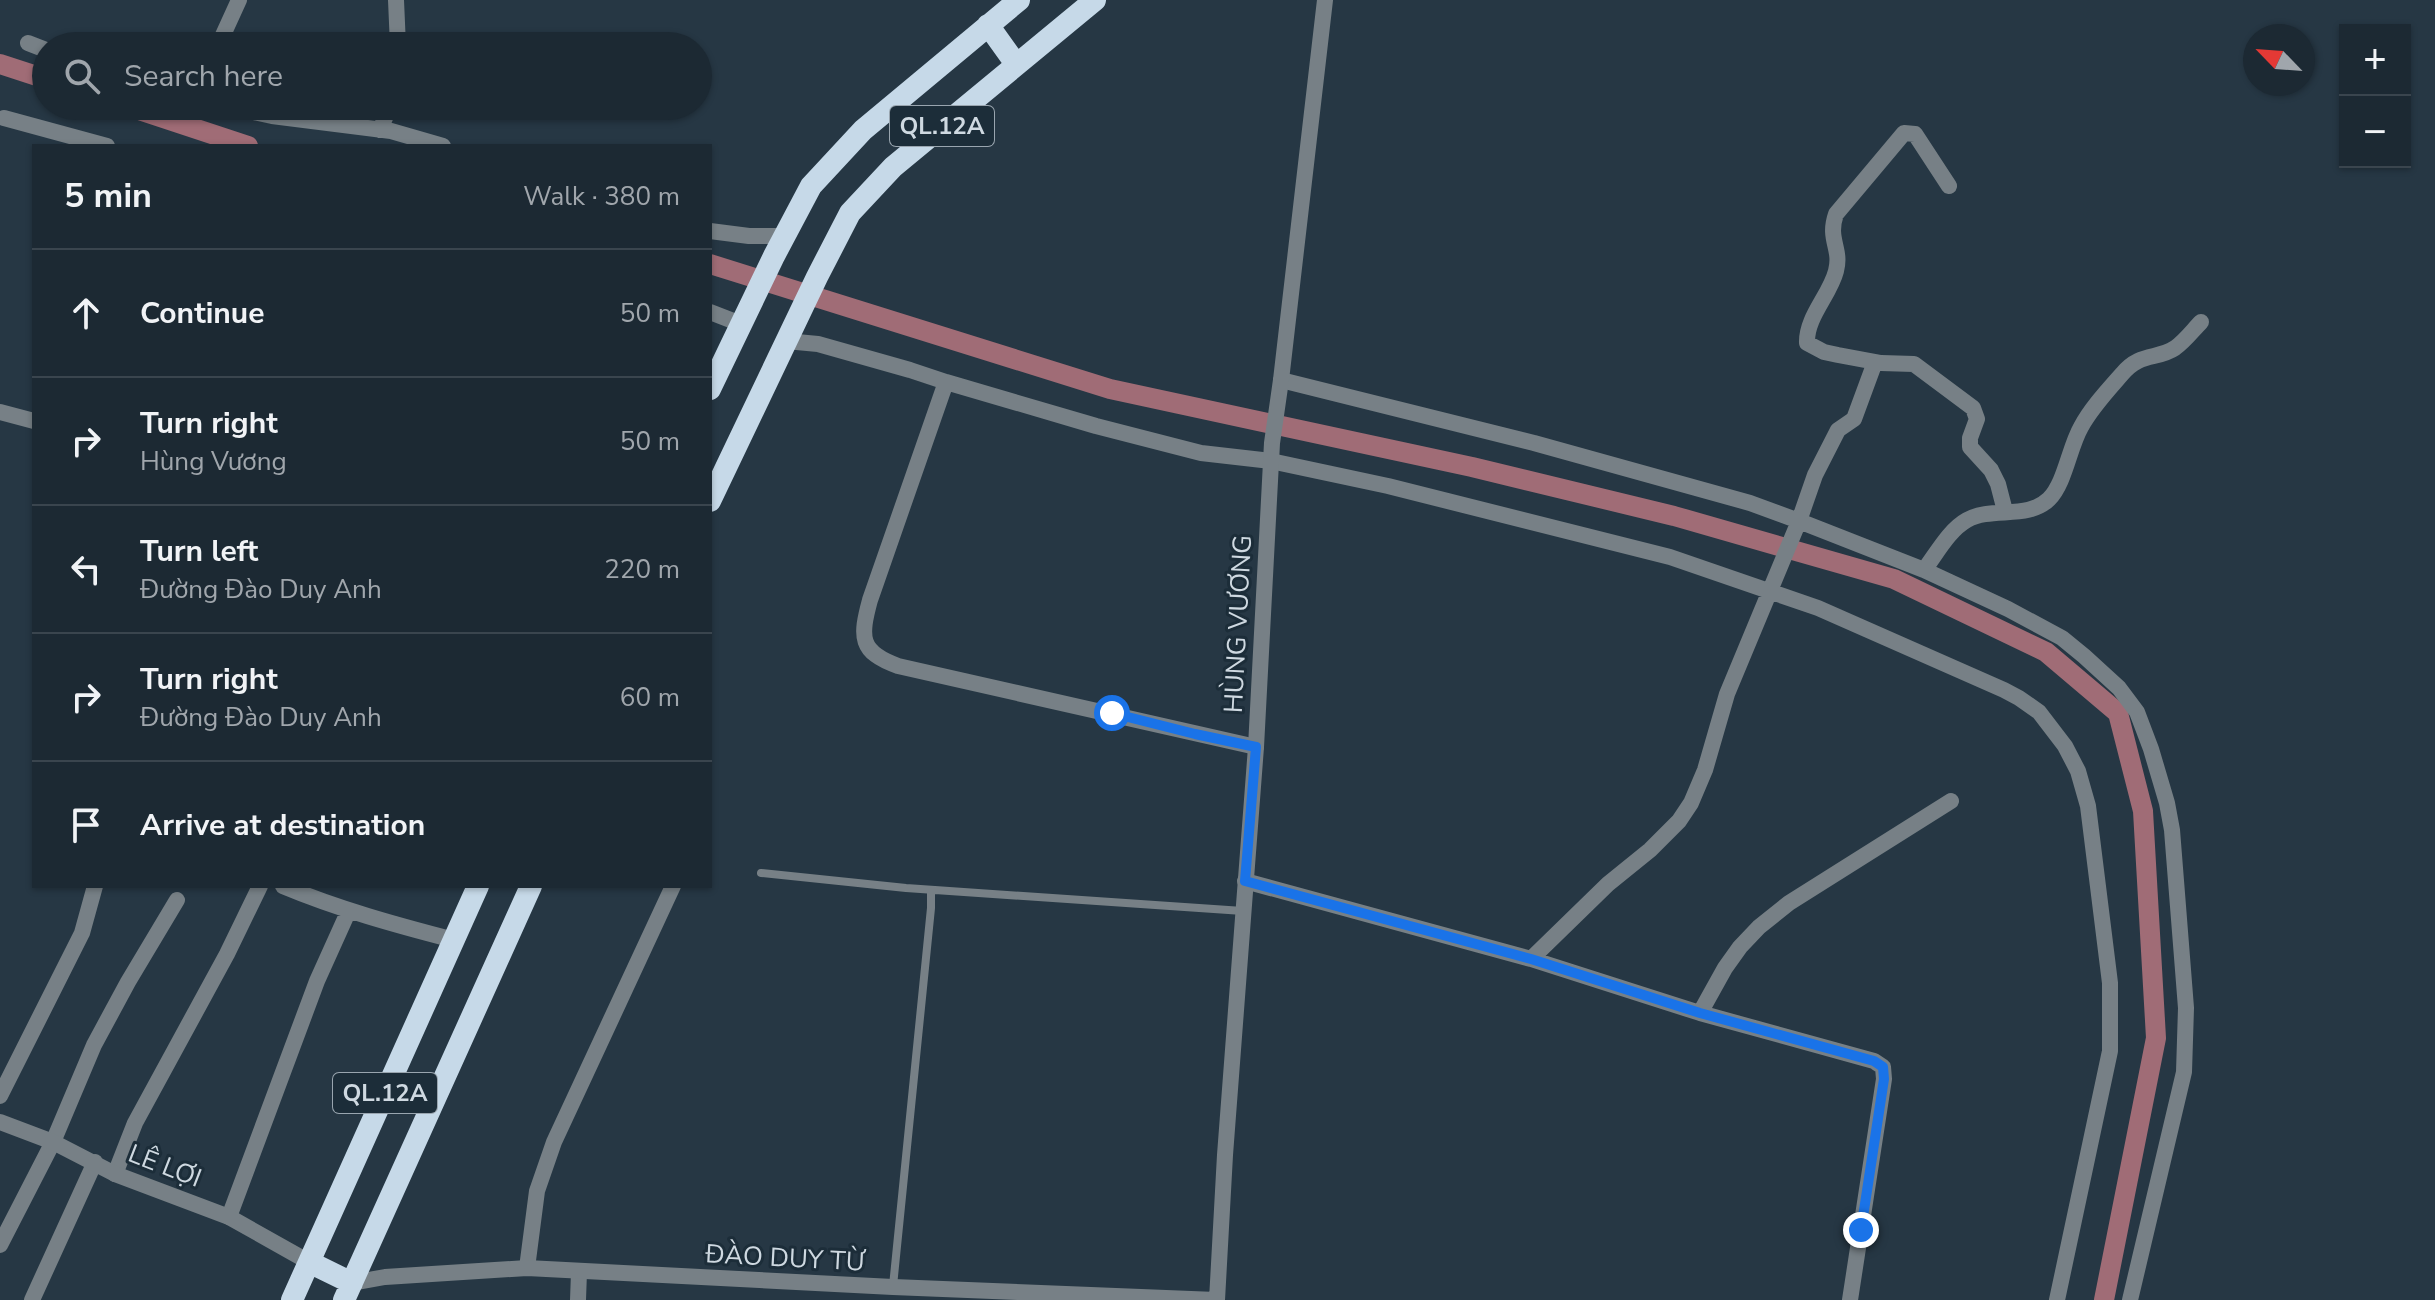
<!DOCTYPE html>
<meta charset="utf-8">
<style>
body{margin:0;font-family:"Nunito Sans",sans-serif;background:#25313b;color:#f1f3f6}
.controls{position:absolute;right:24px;top:24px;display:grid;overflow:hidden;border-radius:0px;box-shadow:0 2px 6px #0004}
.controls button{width:72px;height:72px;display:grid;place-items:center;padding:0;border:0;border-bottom:2px solid #3a454e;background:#1c2933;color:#f1f3f6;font:40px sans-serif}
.compass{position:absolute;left:2243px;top:24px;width:72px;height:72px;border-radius:50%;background:#1c2933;box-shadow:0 2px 6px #0004;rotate:295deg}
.stop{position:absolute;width:24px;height:24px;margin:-18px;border:6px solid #1a73e8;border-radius:50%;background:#fff}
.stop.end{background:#1a73e8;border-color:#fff;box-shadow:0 2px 8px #0008}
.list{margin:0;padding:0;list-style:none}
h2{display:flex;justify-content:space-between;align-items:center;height:104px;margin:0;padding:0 32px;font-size:34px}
h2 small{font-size:26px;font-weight:400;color:#a0a6ac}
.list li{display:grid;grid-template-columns:52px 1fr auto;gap:24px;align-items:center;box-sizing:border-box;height:128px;padding:0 32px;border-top:2px solid #3a454e}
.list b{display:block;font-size:30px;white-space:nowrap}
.list p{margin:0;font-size:26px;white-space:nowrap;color:#a0a6ac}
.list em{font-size:26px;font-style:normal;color:#a0a6ac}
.icon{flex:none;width:44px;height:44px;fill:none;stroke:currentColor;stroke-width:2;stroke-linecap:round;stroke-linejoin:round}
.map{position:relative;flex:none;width:2435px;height:1300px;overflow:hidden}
.search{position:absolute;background:#1c2933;box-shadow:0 2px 6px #0004;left:32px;top:32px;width:680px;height:88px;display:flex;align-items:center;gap:20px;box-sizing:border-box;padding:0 28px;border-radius:44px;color:#a0a6ac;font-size:30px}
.panel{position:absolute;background:#1c2933;box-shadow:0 2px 6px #0004;left:32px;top:144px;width:680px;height:744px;border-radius:0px}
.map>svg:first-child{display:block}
</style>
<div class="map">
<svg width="2435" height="1300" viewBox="0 0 2435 1300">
<rect width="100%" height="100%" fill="#263744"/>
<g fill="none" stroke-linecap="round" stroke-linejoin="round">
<path stroke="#a06c76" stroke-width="20" d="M0,64L46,79
M127,106L248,146
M710,264L1110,389L1472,467L1674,516L1894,579L2046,652L2118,713L2143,811L2156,1038L2104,1300"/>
<path stroke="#778086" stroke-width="8" d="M761,873L906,888L1243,911
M893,1286L931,908V890"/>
<path stroke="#778086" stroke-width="16" d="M396,0L398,46
M28,43L46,50
M218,46L239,0
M226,106L272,116L391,131L443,146
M4,118L107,146
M380,130L390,106
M1949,186L1915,134L1904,133L1836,214C1827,240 1842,248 1836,271C1830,295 1806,317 1807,343L1824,352L1838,355L1881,363L1914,364L1973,408L1977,419L1970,438V447L1991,470L1998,484L2005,511
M710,231L749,236H784
M710,312L741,324
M786,341L818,344L910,370L946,382L1096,426L1201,453L1271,461L1388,486L1670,557L1818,608L2004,690L2019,698L2039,712L2065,746L2078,771L2088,806L2110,983V1051L2057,1300
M1281,380L1534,443L1750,503L1799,521L1815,475L1838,430L1854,419L1875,362
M946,382L870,600C860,637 859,652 898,666L1256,747
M0,412L34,421
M1924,570C1937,553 1949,530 1967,520C1992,506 2028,520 2049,499C2065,483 2069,448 2081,427C2091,408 2108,390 2122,374C2140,352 2157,360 2175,348C2185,341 2193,330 2201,322
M1245,881L1531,959L1700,1013L1874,1061L1883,1067L1884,1079L1850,1300
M283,886C338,909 396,925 454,940
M1531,959L1608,884L1650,850L1679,821L1691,803L1705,770L1727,694L1799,521L1924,570L2008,609L2062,638L2084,656L2119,688L2137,712L2151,749L2167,803L2172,830L2186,1008L2184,1072L2130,1300
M1700,1013L1725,968L1740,947L1759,927L1789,903L1951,801
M0,1096L82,933L95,886
M115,1174L135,1123L227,954L260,886
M229,1217L317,981L349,910
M0,1245L53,1142L94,1045L128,982L177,900
M527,1268L537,1191L554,1142L673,886
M32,1300L95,1162
M578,1300L579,1272"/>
<path stroke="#778086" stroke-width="16" d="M0,1122L53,1142L115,1174L229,1217L309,1262
M352,1283L385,1277L527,1268L893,1287L1216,1300
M1217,1300L1225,1155L1256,747L1272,443L1281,380L1325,0"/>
<path stroke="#c6d9e8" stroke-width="22" d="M988,25L1016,64
M710,389L774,256L811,186L863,130L1019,0
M710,501L817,277L850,213L893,167L1095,0
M309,1262L352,1283
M292,1300L478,886
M344,1300L531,886"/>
</g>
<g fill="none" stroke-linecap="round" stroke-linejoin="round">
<path stroke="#1a73e8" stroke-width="10" d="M1112,713L1195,734L1256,747L1245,881L1531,959L1700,1013L1874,1061L1883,1067L1884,1079L1861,1230"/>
</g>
<g text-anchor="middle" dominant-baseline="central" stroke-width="6" stroke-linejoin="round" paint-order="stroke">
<g fill="#1c2d39" stroke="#99a5af" stroke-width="2">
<rect x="890" y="106" width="104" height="40" rx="6"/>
<rect x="333" y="1073" width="104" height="40" rx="6"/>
</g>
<g font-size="24" font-weight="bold" fill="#cfd9e1">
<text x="942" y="126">QL.12A</text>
<text x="385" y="1093">QL.12A</text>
</g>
<g font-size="26" fill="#cfd9e1" stroke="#1c2d39">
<text transform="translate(1238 624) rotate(-87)">HÙNG VƯƠNG</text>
<text transform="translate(165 1166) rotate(21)">LÊ LỢI</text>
<text transform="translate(785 1258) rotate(3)">ĐÀO DUY TỪ</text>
</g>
</g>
</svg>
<div class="controls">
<button>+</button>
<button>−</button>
</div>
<svg class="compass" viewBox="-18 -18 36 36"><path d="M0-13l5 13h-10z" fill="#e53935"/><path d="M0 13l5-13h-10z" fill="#a0a6ac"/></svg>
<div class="stop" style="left:1112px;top:713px"></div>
<div class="stop end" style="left:1861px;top:1230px"></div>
<div class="search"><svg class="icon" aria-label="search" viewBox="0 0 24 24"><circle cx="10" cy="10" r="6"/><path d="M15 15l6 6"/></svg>Search here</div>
<section class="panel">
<h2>5 min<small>Walk · 380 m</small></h2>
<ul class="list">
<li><svg class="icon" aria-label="ahead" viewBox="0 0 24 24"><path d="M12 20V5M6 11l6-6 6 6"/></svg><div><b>Continue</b></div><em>50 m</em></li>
<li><svg class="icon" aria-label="right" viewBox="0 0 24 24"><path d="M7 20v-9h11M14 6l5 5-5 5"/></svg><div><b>Turn right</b><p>Hùng Vương</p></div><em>50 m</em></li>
<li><svg class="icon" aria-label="left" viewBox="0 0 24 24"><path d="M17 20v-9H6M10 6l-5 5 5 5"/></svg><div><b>Turn left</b><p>Đường Đào Duy Anh</p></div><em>220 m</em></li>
<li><svg class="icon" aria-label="right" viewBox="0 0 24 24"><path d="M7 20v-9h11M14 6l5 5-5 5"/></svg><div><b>Turn right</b><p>Đường Đào Duy Anh</p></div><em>60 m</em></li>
<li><svg class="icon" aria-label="arrive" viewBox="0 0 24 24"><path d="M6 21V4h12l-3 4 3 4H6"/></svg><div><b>Arrive at destination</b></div></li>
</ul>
</section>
</div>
